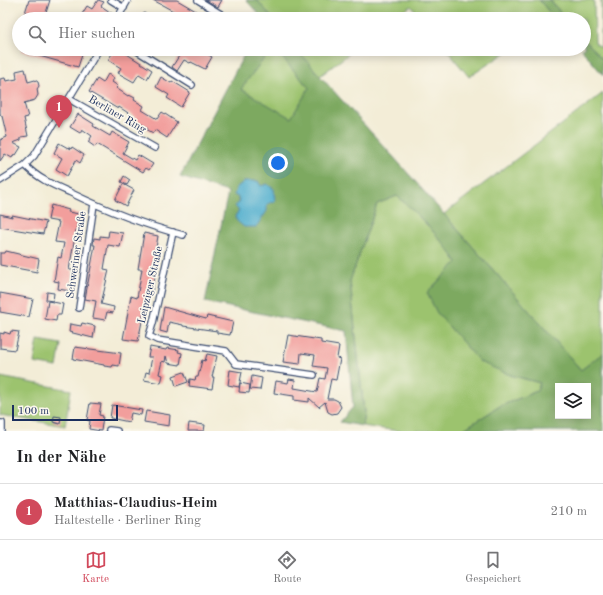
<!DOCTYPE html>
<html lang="de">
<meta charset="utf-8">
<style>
body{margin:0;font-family:"Old Standard TT",serif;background:#f6f6f6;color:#202124}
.controls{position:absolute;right:12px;bottom:12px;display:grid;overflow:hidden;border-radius:0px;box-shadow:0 2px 10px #0003}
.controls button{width:36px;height:36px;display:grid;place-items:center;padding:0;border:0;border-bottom:1px solid #e0e0e0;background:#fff;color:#202124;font:20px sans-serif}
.scale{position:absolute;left:12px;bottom:10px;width:106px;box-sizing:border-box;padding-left:4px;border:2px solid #1b2f5e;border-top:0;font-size:11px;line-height:14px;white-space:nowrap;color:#1b2f5e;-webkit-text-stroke:3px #fbf7ec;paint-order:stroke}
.you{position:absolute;left:278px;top:163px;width:14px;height:14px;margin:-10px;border:3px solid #fff;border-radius:50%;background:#1a73e8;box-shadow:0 0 0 6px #1a73e833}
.badge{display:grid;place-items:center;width:26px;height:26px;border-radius:50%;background:#d1495b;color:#fff;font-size:13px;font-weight:700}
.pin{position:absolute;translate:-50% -33px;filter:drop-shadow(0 1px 2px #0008)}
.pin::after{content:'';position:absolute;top:21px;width:14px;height:12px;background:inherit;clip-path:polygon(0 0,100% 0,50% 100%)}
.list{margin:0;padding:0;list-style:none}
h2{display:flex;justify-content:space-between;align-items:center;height:52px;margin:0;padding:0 16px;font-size:17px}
h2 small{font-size:13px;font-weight:400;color:#757577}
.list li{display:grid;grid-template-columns:26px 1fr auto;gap:12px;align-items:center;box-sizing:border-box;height:56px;padding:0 16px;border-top:1px solid #e0e0e0}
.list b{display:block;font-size:15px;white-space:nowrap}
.list p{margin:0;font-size:13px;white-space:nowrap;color:#757577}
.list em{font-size:13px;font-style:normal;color:#757577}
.icon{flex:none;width:22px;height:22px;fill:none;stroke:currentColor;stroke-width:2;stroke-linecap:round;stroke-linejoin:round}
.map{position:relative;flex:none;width:603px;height:431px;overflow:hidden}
.search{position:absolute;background:#fff;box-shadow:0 2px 10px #0003;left:12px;right:12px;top:12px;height:44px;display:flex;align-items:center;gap:10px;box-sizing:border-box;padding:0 14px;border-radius:22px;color:#757577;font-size:15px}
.sheet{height:108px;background:#fff}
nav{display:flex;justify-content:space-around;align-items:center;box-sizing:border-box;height:56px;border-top:1px solid #e0e0e0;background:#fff;font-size:11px;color:#757577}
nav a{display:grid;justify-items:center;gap:2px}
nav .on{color:#d1495b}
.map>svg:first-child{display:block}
</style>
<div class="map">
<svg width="603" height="431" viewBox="0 0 603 431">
<rect width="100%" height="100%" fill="#fbf7ec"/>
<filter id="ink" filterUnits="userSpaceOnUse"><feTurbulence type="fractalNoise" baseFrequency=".025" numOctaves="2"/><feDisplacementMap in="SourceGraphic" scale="8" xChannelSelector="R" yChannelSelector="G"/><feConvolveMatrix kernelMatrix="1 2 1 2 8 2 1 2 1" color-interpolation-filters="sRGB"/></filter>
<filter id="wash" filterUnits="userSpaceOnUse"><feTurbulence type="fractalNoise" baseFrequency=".012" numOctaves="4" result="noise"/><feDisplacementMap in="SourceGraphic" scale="16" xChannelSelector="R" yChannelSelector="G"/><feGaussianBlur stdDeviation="0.9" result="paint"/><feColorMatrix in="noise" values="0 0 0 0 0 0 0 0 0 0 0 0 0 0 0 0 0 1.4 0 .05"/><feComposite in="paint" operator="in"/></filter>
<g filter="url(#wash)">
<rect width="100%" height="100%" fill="#f3edd7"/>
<path fill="#9cc36e" stroke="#5c7966" d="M257,0H539L555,19H422L411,6L394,19H273Z
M550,0H594L595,43L601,47V0H603V60L584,39V19H566Z
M271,49H282L284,51L280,55L309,88L291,119L240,89Z
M297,49H355L320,76Z
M446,49H511L469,77Z
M603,93V353L581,370L444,214Z
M397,196C421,217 439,236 458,263L427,292L510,375L540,383L537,391L500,406L461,431H399L362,426L364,412L350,281L377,204Z
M38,340L61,344L57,367L34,363Z
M0,377L71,390L65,426L0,415Z"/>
<path fill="#7da961" stroke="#4c6c60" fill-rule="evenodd" d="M246,0H257L273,19H263Z
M539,0H550L566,19H555Z
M584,39L603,60V75L581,49H584Z
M247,49H271L241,89L291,118L309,88L280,55L286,49H297L320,76L399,163L581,370L603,353V431H461L500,406L537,391L540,383L510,375L480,362L437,313L427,293L457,262C439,236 421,217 397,196L377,204L350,281L364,412L362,426L340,422L353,407L346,331L205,302L228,192L180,177ZM238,197L267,211L235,216L239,211ZM558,386H588V416H558Z"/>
<path fill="#50aece" stroke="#366e96" d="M245,181H258L261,186L267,184L274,189L275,201L267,204V211L256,227H244L237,221L235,216L239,211L235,206L239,203L238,197L234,195L237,187Z"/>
<g id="blocks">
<path fill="#f29e9c" d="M29,0H50L44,19H23Z
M98,0L104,2L101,6L113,14L110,19H79L87,6L92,9Z
M153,0H177L196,11L191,19H171L175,12Z
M206,0H222L218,7Z
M144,13L154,19H139Z
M22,49H84L78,67L22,51Z
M115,49H119L152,70L147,79L139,74L134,82L118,73L121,68L108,60Z
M169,49H206L204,52L212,57L205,69L191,62L190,63L184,60L177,71L172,67L179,56Z
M25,69L28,82L35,80L38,82L39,86L37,89L38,95L35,100L24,103L28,117L24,118L28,136L21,137V140L13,143L21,147L16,155L14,154L12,158L5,154L0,161V140L7,137L2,116H1L0,113V79L5,78L6,81L17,79L16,71Z
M108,74L114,78L112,82L118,86L116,88L128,96L129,95L135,98L134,100L144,106L142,110L157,119L162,112L177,122L167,138L155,130L153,133L146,129L148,128L135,120L136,118L119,107L118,109L89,92L97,79L103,83Z
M161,77L171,83L172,81L190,92L181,107L167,98L169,95L156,87Z
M78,114L94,124L93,126L110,136L112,132L129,142L123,153L135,160L138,155L153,164L149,170L146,168L143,172L97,144L95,147L88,142L92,136L82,129L80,133L70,127Z
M59,143L68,148V147L71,149L72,147L84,155L80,163L76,160L67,176L56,169L62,158L54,153Z
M124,176L130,180L127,185L121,182Z
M123,184L134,190L126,206L115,200Z
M51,205L69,210L68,212L79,214L69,270H73L70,291L58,289L59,282L54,281L58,257L61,258L64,243L55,242L59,222L48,220Z
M0,214L12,217V215L46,222L43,234L0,227Z
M109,231L123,233L120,247L108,245L104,269L109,270L101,304L114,307L113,313L107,312L105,320L93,318L96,301L85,299L95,245H93L94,238L100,239V236L108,237Z
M144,233L158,236L152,271L156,272L152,292H148L138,341L123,339L131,296L137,298L142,269H138Z
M6,251L39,259L37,272L0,265V253H5Z
M47,292L54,293L53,301L46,300Z
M0,293L33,299L29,317L0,312Z
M48,301L63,304L61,315H57L56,321L45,319Z
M164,307L206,319L207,316L233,322L230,335L217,333V331L183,326V325L169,322L167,333L160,331Z
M82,323L95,326L93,338L69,332L70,324L81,326Z
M11,331L19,332L15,350L0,348V333L4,334V332L10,334Z
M288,335L321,340V343L339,346L337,358L340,359L336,380L331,379L327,399H334L338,401L341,407L337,413L332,414L328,412L325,402L319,407L309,398V402L294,400V396L274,393L276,381L288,383L289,379L295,380L294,388L317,392L320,378L325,379L327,368L313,366L315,355L301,353L300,364L283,362Z
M75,347L121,353L119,366L113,365L112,367L104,366V365L73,359Z
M150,347L166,350L167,348L179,350L178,352L182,353L180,365L168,363L166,356L165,362L162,361L159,374L163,375L161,383L144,380L146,372L149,373L152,357H148Z
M207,354L217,356L212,377H214L212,389L189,386L190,379L195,380L196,377H198L202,360L205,361Z
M230,370L242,372L239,387L228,385Z
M184,372L188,382L176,386L173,376Z
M252,376L262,378L260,390L250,389Z
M240,383L250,385L249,393L239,392Z
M90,403L101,404L99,415L103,416L101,431L89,429L90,421L87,420Z
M112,405L142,410L141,415L131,413L129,422L110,418Z
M146,411L170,415L169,426L144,422Z
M54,416L61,417L60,424L53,422Z
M189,423L205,425L204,431H188Z"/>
</g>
</g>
<g filter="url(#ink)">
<use href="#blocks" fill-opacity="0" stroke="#3b4c70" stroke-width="1"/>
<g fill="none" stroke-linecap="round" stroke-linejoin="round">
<defs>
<path id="minor" d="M111,0L124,8
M198,0L229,19
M117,19L128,0
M134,49L192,85
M69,99L155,148
M25,165C37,178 53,185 69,192C106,210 144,225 183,235
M0,181L25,165L34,156L99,49
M173,232L153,323L149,336L157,340L226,351L236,364L314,375
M79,308L94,204
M0,423H2V431
M109,431V430L117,431"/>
</defs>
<use href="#minor" stroke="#3b4c70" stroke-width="8"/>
<use href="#minor" stroke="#fff" stroke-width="5.5"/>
</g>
</g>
<g text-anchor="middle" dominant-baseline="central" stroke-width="3.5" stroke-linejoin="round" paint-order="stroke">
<g font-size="11" fill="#1b2f5e" stroke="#fbf7ec">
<text transform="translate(117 115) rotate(30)">Berliner Ring</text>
<text transform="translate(77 255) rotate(-82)">Schweriner Straße</text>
<text transform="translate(151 285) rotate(-77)">Leipziger Straße</text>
</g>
</g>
</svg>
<div class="controls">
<button><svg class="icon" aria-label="layers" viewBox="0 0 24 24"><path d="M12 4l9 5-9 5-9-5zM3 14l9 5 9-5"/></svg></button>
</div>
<div class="scale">100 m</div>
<div class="you"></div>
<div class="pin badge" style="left:59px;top:128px">1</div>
<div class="search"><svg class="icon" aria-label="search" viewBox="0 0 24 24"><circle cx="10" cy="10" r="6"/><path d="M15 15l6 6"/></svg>Hier suchen</div>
</div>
<section class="sheet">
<h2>In der Nähe<small></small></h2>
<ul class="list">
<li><span class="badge">1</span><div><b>Matthias-Claudius-Heim</b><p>Haltestelle · Berliner Ring</p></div><em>210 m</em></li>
</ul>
</section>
<nav>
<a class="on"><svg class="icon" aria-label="map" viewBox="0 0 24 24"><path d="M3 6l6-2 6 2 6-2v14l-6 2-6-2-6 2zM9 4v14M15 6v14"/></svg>Karte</a>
<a><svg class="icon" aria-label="directions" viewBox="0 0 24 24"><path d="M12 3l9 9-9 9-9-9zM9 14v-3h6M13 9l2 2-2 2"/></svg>Route</a>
<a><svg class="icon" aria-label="saved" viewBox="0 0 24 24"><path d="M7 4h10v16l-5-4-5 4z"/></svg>Gespeichert</a>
</nav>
